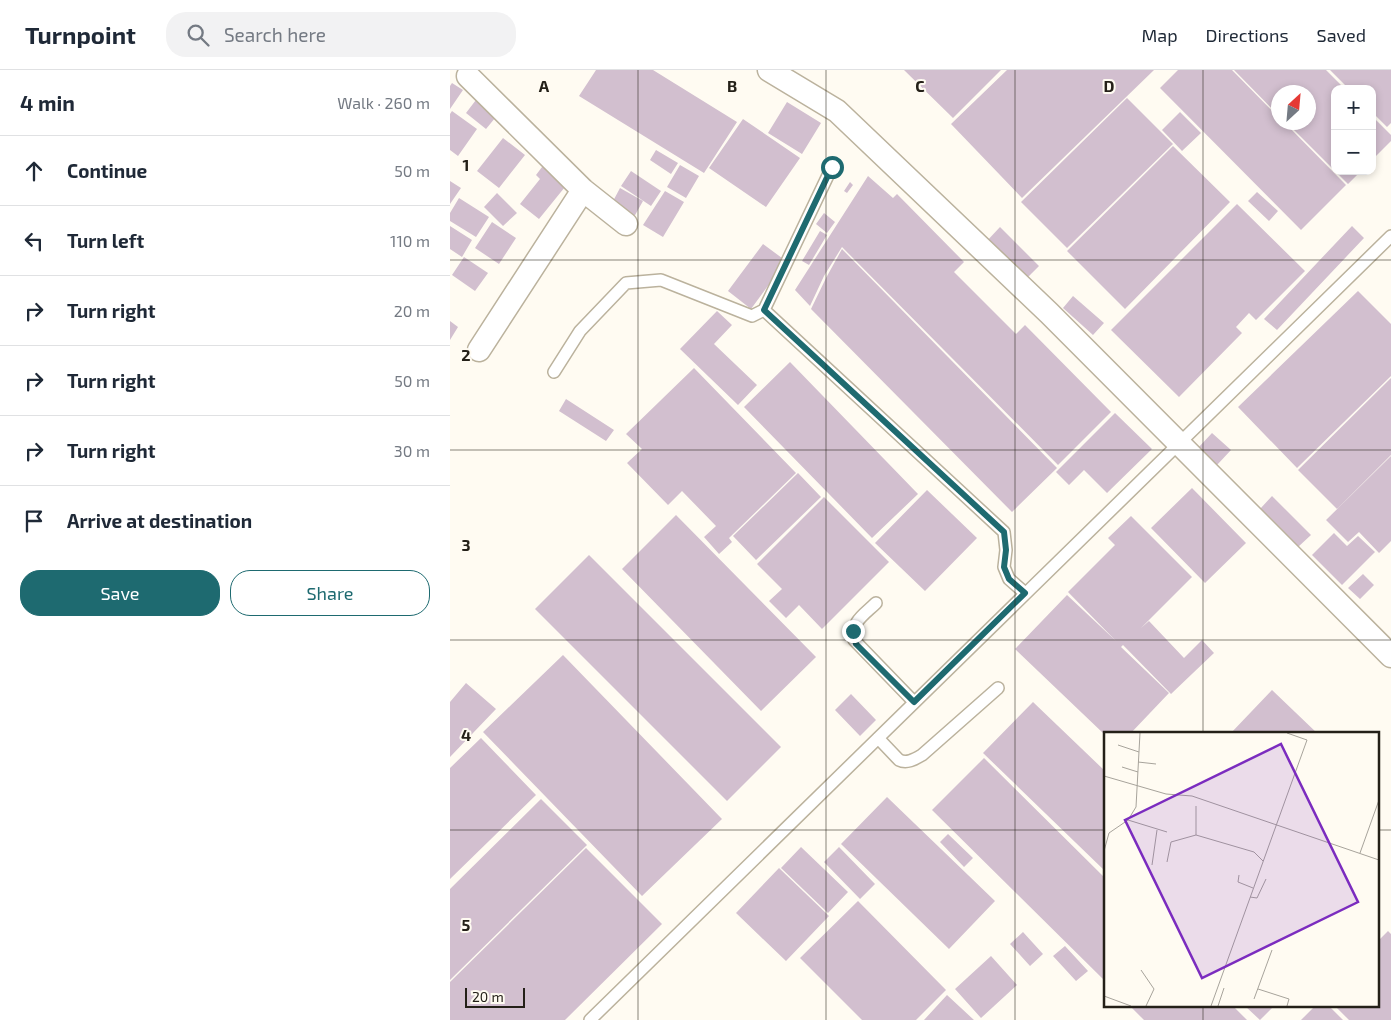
<!DOCTYPE html>
<meta charset="utf-8">
<style>
body{margin:0;font-family:"Exo 2",sans-serif;background:#f2f2f3;color:#1f2937}
.controls{position:absolute;right:15px;top:15px;display:grid;overflow:hidden;border-radius:10px;box-shadow:0 2px 8px #0003}
.controls button{width:45px;height:45px;display:grid;place-items:center;padding:0;border:0;border-bottom:1px solid #e0e1e3;background:#fff;color:#1f2937;font:25px sans-serif}
.compass{position:absolute;left:821px;top:15px;width:45px;height:45px;border-radius:50%;background:#fff;box-shadow:0 2px 8px #0003;rotate:26deg}
.scale{position:absolute;left:15px;bottom:12px;width:60px;box-sizing:border-box;padding-left:5px;border:2px solid #242018;border-top:0;font-size:14px;line-height:18px;white-space:nowrap;color:#242018;-webkit-text-stroke:4px #fffbf2;paint-order:stroke}
.stop{position:absolute;width:15px;height:15px;margin:-11px;border:4px solid #1e6a70;border-radius:50%;background:#fff}
.stop.end{background:#1e6a70;border-color:#fff;box-shadow:0 1px 5px #0008}
.list{margin:0;padding:0;list-style:none}
h2{display:flex;justify-content:space-between;align-items:center;height:65px;margin:0;padding:0 20px;font-size:21px}
h2 small{font-size:16px;font-weight:400;color:#747a83}
.list li{display:grid;grid-template-columns:32px 1fr auto;gap:15px;align-items:center;box-sizing:border-box;height:70px;padding:0 20px;border-top:1px solid #e0e1e3}
.list b{display:block;font-size:19px;white-space:nowrap}
.list em{font-size:16px;font-style:normal;color:#747a83}
.actions{display:flex;gap:10px;padding:15px 20px}
.actions a{flex:1;padding:11px 0;border:1px solid #1e6a70;border-radius:20px;text-align:center;font-size:18px;color:#1e6a70}
.actions .main{background:#1e6a70;color:#fff}
.icon{flex:none;width:28px;height:28px;fill:none;stroke:currentColor;stroke-width:2;stroke-linecap:round;stroke-linejoin:round}
.map{position:relative;flex:none;width:941px;height:950px;overflow:hidden}
header{display:flex;align-items:center;gap:30px;box-sizing:border-box;height:70px;padding:0 25px;background:#fff;border-bottom:1px solid #e0e1e3}
header strong{font-size:24px}
nav{display:flex;gap:28px;margin-inline-start:auto;font-size:18px}
.search{width:350px;height:45px;background:#f2f2f3;display:flex;align-items:center;gap:12px;box-sizing:border-box;padding:0 18px;border-radius:20px;color:#747a83;font-size:19px}
main{display:flex}
aside{flex:1;background:#fff}
.map>svg:first-child{display:block}
</style>
<header>
<strong>Turnpoint</strong>
<div class="search"><svg class="icon" aria-label="search" viewBox="0 0 24 24"><circle cx="10" cy="10" r="6"/><path d="M15 15l6 6"/></svg>Search here</div>
<nav><a>Map</a><a>Directions</a><a>Saved</a></nav>
</header>
<main>
<aside>
<h2>4 min<small>Walk · 260 m</small></h2>
<ul class="list">
<li><svg class="icon" aria-label="ahead" viewBox="0 0 24 24"><path d="M12 20V5M6 11l6-6 6 6"/></svg><div><b>Continue</b></div><em>50 m</em></li>
<li><svg class="icon" aria-label="left" viewBox="0 0 24 24"><path d="M17 20v-9H6M10 6l-5 5 5 5"/></svg><div><b>Turn left</b></div><em>110 m</em></li>
<li><svg class="icon" aria-label="right" viewBox="0 0 24 24"><path d="M7 20v-9h11M14 6l5 5-5 5"/></svg><div><b>Turn right</b></div><em>20 m</em></li>
<li><svg class="icon" aria-label="right" viewBox="0 0 24 24"><path d="M7 20v-9h11M14 6l5 5-5 5"/></svg><div><b>Turn right</b></div><em>50 m</em></li>
<li><svg class="icon" aria-label="right" viewBox="0 0 24 24"><path d="M7 20v-9h11M14 6l5 5-5 5"/></svg><div><b>Turn right</b></div><em>30 m</em></li>
<li><svg class="icon" aria-label="arrive" viewBox="0 0 24 24"><path d="M6 21V4h12l-3 4 3 4H6"/></svg><div><b>Arrive at destination</b></div></li>
</ul>
<div class="actions"><a class="main">Save</a><a>Share</a></div>
</aside>
<div class="map">
<svg width="941" height="950" viewBox="0 0 941 950">
<rect width="100%" height="100%" fill="#fffbf2"/>
<path fill="#d2bfcf" d="M146,0H203L287,52L254,103L129,26Z
M454,0H551L503,48Z
M557,0H704L572,128L501,54Z
M728,0H782L828,47V52H834L896,115L851,160L710,18Z
M784,0H876L895,19H885V101L836,52H858V22H828V45Z
M880,0H941V53L937,57L922,42V19H899Z
M2,13L13,20L0,39V16Z
M29,26L50,42L36,59L16,43Z
M677,28L723,74L617,178L571,132Z
M337,32L371,53L352,84L318,63Z
M2,41L27,59L8,86L0,80V44Z
M730,42L751,63L732,81L712,60Z
M922,46L941,65V71L922,90Z
M293,49L350,88L316,137L259,98Z
M53,68L75,85L49,118L27,101Z
M723,76L780,132L675,239L617,181Z
M206,80L228,93L221,104L200,90Z
M95,93L119,112L89,149L70,134L90,109L86,105Z
M230,95L249,106L236,128L217,117Z
M181,101L211,121L201,136L171,116Z
M885,101H911L898,114Z
M418,106L443,128L447,124L514,192L504,202L566,264L575,255L661,342L608,395L392,177L374,206L360,236L345,220Z
M0,111L11,118L0,134Z
M400,112L403,115L397,123L394,121Z
M170,118L193,131L184,147L161,135Z
M215,121L234,132L213,167L193,155Z
M807,122L828,141L819,151L798,131Z
M47,123L67,143L53,156L34,137Z
M9,128L39,147L26,167L0,151V143Z
M787,134L855,201L806,250L799,243L786,257L792,263L729,327L661,260Z
M374,143L385,152L377,163L366,154Z
M42,152L66,168L49,194L25,178Z
M0,156L22,170L12,187L0,179Z
M902,156L914,168L827,260L814,249Z
M550,157L589,196L574,211L535,173Z
M370,161L377,165L359,195L352,191Z
M313,174L336,191L301,239L278,221Z
M392,179L607,398L562,442L361,239L376,208Z
M14,187L38,203L25,221L2,205Z
M908,221L941,254V306L847,398L788,337Z
M623,226L654,253L643,265L613,238Z
M267,241L282,255L264,274L307,315L288,335L230,279Z
M0,251L8,257L0,270Z
M340,292L468,424L422,468L294,337Z
M244,298L346,403L279,468L282,472L269,484L254,467L266,456L232,421L218,435L177,393L192,379L176,364Z
M941,308V385L887,439L848,400Z
M116,329L164,360L156,371L109,341Z
M665,343L702,379L657,423L634,400L619,415L606,402Z
M762,363L781,380L767,395L748,378Z
M941,386V471L929,483L909,462L898,472L876,450Z
M348,403L371,427L306,490L283,466Z
M742,418L796,473L755,513L701,458Z
M477,420L527,468L475,521L425,473Z
M822,426L861,465L848,477L810,439Z
M374,427L439,492L372,559L349,535L336,548L319,531L332,519L307,494Z
M226,445L366,587L311,641L172,499Z
M681,446L742,507L691,558L699,551L734,588L752,570L764,583L721,624L673,575L671,577L719,623L680,664H654L565,579L617,525L666,571L618,522L665,475L658,468Z
M884,463L897,476L908,466L925,482L892,515L862,485Z
M139,485L331,677L277,731L85,539Z
M913,504L924,515L910,529L898,518Z
M113,585L272,749L192,826L33,662Z
M16,613L46,639L0,687V632Z
M822,620L868,664H780Z
M401,624L426,650L410,666L385,640Z
M583,632L655,701V801L533,683Z
M31,668L86,725L0,809V698Z
M534,688L655,808V911L482,740Z
M437,727L545,831L499,879L391,774Z
M91,729L137,775L0,910V819Z
M498,764L523,788L514,797L490,772Z
M351,777L398,822L378,843L331,798Z
M389,777L425,814L410,829L374,792Z
M136,778L212,854L115,950H0V912Z
M329,798L379,846L336,891L286,843Z
M408,831L496,920L466,950H412L350,888Z
M938,861L941,864V950H899L885,936H927V872Z
M573,862L593,884L580,896L560,874Z
M615,876L638,901L626,911L603,886Z
M541,886L567,915L531,948L505,919Z
M497,925L524,950H474Z
M680,936H783L797,950H694Z
M795,936H824L810,950Z
M865,936H879L893,950H851Z"/>
<g fill="none" stroke-linecap="round" stroke-linejoin="round">
<defs>
<path id="service" d="M382,97L314,240L554,462L556,480L554,497L559,509L575,523
M104,302L130,261L176,213L211,210L302,246L314,240
M426,533C414,545 401,551 404,570L464,632
M428,668L449,690C457,694 465,689 472,685L548,618
M140,950L941,166"/>
<path id="minor" d="M319,0L387,41L599,243L941,586
M18,6L133,120L176,154
M29,280L133,120"/>
</defs>
<use href="#service" stroke="#bbb29d" stroke-width="14"/>
<use href="#minor" stroke="#bbb29d" stroke-width="25"/>
<use href="#service" stroke="#fff" stroke-width="11"/>
<use href="#minor" stroke="#fff" stroke-width="22"/>
</g>
<g fill="none" stroke-linecap="round" stroke-linejoin="round">
<path stroke="#1e6a70" stroke-width="6" d="M382,97L314,240L554,462L556,480L554,497L559,509L575,523L464,632L406,574L403,561"/>
</g>
<path fill="none" stroke="#242018" stroke-width="1" stroke-opacity="0.55" d="M188,0V950M376,0V950M565,0V950M753,0V664M0,190H941M0,380H941M0,570H941M0,760H655M927,760H941M753,936V950"/>
<g transform="translate(654 662)">
<rect width="275" height="275" fill="#fffbf2"/>
<path fill="none" stroke="#a7a39b" stroke-width="1" d="M14,13L35,20M34,30L52,32M18,35L34,40M0,44L62,62L88,64L275,128M92,74V103L150,120L159,129M24,88L63,100M0,119L5,101L24,88L32,75L36,1M256,121L275,68M63,130L67,110L92,103M48,133L53,98M135,143L134,150L149,156M146,165L153,166L162,147M37,238L50,257L42,274M154,257L185,267L183,274M0,264L27,274M150,267L168,218M107,274L203,8L183,1M114,274L120,256"/>
<path fill="#7b2cbf" fill-opacity="0.15" stroke="#7b2cbf" stroke-width="2.5" d="M177,12L254,170L98,246L21,88Z"/>
<rect width="275" height="275" fill="none" stroke="#242018" stroke-width="2.5"/>
</g>
<g font-size="16" text-anchor="middle" font-weight="bold" fill="#242018" stroke="#fffbf2" stroke-width="4" stroke-linejoin="round" paint-order="stroke">
<text x="94" y="22">A</text>
<text x="282" y="22">B</text>
<text x="470" y="22">C</text>
<text x="659" y="22">D</text>
<text x="16" y="101">1</text>
<text x="16" y="291">2</text>
<text x="16" y="481">3</text>
<text x="16" y="671">4</text>
<text x="16" y="861">5</text>
</g>
</svg>
<div class="controls">
<button>+</button>
<button>−</button>
</div>
<svg class="compass" viewBox="-18 -18 36 36"><path d="M0-13l5 13h-10z" fill="#e53935"/><path d="M0 13l5-13h-10z" fill="#747a83"/></svg>
<div class="scale">20 m</div>
<div class="stop" style="left:382px;top:97px"></div>
<div class="stop end" style="left:403px;top:561px"></div>
</div>
</main>
